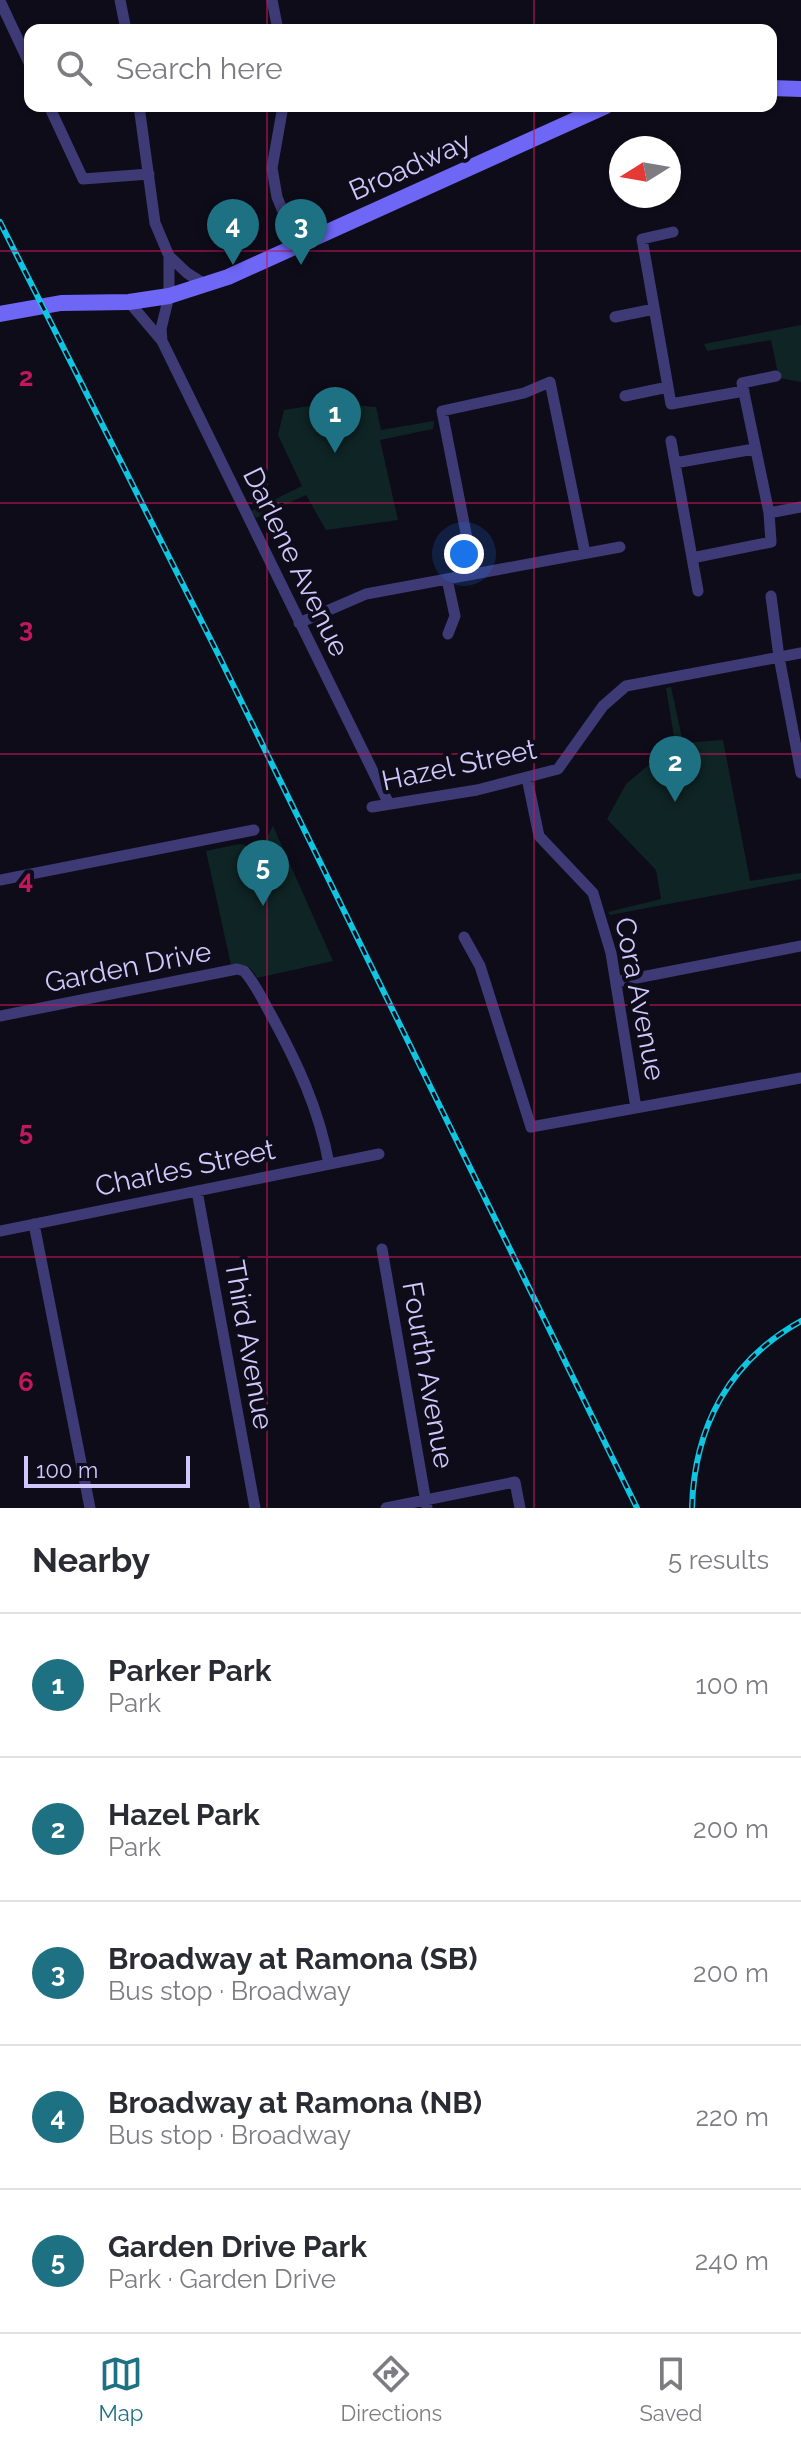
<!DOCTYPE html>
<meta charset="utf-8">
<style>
body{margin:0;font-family:Raleway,sans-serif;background:#f2f2f3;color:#2b2b33}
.compass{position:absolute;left:609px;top:136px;width:72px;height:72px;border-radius:50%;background:#fff;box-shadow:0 2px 6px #0004;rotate:259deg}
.scale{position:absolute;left:24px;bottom:20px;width:166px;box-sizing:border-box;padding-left:8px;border:4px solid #d0c8fc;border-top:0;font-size:22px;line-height:28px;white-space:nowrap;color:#d0c8fc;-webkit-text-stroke:6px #0f0c1a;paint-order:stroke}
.you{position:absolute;left:464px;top:554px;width:28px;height:28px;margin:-20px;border:6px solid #fff;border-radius:50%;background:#1a73e8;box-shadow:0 0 0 12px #1a73e833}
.badge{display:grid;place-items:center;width:52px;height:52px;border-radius:50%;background:#1e7182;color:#fff;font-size:26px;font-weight:700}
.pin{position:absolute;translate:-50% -66px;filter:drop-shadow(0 2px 4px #0008)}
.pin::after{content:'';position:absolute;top:42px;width:28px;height:24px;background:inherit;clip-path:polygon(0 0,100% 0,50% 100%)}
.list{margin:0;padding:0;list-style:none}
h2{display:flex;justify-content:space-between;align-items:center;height:104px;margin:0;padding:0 32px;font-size:34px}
h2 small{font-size:26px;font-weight:400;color:#7c7c81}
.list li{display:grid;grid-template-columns:52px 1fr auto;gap:24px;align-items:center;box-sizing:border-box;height:144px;padding:0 32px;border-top:2px solid #e1e1e2}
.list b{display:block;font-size:30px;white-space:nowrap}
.list p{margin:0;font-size:26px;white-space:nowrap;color:#7c7c81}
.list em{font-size:26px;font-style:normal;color:#7c7c81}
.icon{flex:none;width:44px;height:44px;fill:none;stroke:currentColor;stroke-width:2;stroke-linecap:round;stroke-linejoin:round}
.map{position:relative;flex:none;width:801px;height:1508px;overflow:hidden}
.search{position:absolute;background:#fff;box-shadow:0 2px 6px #0004;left:24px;right:24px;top:24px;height:88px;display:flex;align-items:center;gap:20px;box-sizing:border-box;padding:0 28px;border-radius:16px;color:#7c7c81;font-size:30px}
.sheet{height:824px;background:#fff}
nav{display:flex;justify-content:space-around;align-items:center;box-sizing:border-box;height:112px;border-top:2px solid #e1e1e2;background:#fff;font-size:22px;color:#7c7c81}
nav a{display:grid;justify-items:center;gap:4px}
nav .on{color:#1e7182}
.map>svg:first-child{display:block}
</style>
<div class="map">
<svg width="801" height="1508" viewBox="0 0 801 1508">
<rect width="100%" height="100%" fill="#0f0c1a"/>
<path fill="#0f2424" d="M801,325V382L779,378L771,340L707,351L704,344Z
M328,403L376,407L381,430L434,421L433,429L380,440L398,520L326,530L306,495L256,518L251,511L302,486L278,435L284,410Z
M671,687L683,743L723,740L750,881L801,873V879L610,915L608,912L661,899L656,870L607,819L626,784L675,743L666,688Z
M273,826L333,961L257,978C251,965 244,964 231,965L206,851L240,844L255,848L263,846Z"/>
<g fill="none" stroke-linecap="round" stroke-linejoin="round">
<path stroke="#3e3a76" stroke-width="11" d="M120,0L126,30
M272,0L278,30
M0,1L30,65
M49,106L83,179L149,174
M139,106L155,223L169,256V296L161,329L162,341
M283,106L272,168L277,197L297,246
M673,232L642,239L671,404L744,391
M169,256L187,273L206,285
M129,302L162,341L389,804
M615,317L654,309
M625,396L668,387
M671,441L698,591
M675,463L754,449
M769,513L801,507
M692,558L771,542L769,513L742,383L776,376
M474,574L442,411L524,393L550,382L585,553
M447,579L455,616L448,634
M771,596L779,657L801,773
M299,623L366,594L620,547
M527,778L539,836L593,893L611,953L636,1108
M372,807L477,790L558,769L603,706L626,686L801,653
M0,880L254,830
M464,937L480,966L531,1127L801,1078
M616,982L801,946
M0,1016L237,969L244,971C255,983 262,999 270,1013C297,1062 319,1109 329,1164
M197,1191L255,1508
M34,1224L90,1508
M0,1231L379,1154
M382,1249L427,1508
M386,1508L515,1482L520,1508"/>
<path stroke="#6e66f5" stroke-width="16" d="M771,88L801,89
M0,314L61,303L129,302L169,296L228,277L606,106"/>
<defs>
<path id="rail" d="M0,222L218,654L637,1508
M692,1508C694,1427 729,1361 801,1321"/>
</defs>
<use href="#rail" stroke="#0ec6e2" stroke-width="6"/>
<use href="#rail" stroke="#0f0c1a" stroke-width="3" stroke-dasharray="9" stroke-linecap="butt"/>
</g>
<path fill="none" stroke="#c2185b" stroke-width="2" stroke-opacity="0.55" d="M267,0V30M534,0V30M267,106V1508M534,106V1508M0,251H801M0,503H801M0,754H801M0,1005H801M0,1257H801"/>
<g text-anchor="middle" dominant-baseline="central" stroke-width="8" stroke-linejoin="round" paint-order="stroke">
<g font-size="28" fill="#d0c8fc" stroke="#0f0c1a">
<text transform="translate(410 166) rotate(-24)">Broadway</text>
<text transform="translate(296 562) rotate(64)">Darlene Avenue</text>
<text transform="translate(459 765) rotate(-12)">Hazel Street</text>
<text transform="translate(128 967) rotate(-11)">Garden Drive</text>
<text transform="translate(640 999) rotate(79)">Cora Avenue</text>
<text transform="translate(185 1168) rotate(-12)">Charles Street</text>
<text transform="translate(249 1345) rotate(80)">Third Avenue</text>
<text transform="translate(428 1375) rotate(80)">Fourth Avenue</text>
</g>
</g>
<g font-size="26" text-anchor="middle" font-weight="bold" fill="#c2185b" stroke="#0f0c1a" stroke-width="8" stroke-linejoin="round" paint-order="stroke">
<text x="26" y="386">2</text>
<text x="26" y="637">3</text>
<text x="26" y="889">4</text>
<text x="26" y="1140">5</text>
<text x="26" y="1391">6</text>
</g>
</svg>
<svg class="compass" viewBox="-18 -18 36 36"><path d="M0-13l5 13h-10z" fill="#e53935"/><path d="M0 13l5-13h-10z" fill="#7c7c81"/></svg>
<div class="scale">100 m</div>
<div class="you"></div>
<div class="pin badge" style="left:335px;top:453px">1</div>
<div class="pin badge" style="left:675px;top:802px">2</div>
<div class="pin badge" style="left:301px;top:265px">3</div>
<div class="pin badge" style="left:233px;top:265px">4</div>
<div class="pin badge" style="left:263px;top:906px">5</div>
<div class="search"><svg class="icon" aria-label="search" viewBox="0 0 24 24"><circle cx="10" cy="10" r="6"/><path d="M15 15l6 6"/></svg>Search here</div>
</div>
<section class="sheet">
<h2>Nearby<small>5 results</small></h2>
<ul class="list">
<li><span class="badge">1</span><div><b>Parker Park</b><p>Park</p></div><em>100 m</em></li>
<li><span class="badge">2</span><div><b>Hazel Park</b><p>Park</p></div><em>200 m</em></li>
<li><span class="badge">3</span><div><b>Broadway at Ramona (SB)</b><p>Bus stop · Broadway</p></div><em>200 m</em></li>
<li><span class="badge">4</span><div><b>Broadway at Ramona (NB)</b><p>Bus stop · Broadway</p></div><em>220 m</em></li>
<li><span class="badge">5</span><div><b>Garden Drive Park</b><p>Park · Garden Drive</p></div><em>240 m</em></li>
</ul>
</section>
<nav>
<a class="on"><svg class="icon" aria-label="map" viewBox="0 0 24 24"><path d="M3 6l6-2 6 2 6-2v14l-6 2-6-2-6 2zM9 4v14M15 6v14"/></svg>Map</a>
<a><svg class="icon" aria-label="directions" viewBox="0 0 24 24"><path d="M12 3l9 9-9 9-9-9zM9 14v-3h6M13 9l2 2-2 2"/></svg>Directions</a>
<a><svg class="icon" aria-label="saved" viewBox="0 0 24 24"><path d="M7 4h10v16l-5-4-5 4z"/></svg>Saved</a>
</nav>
